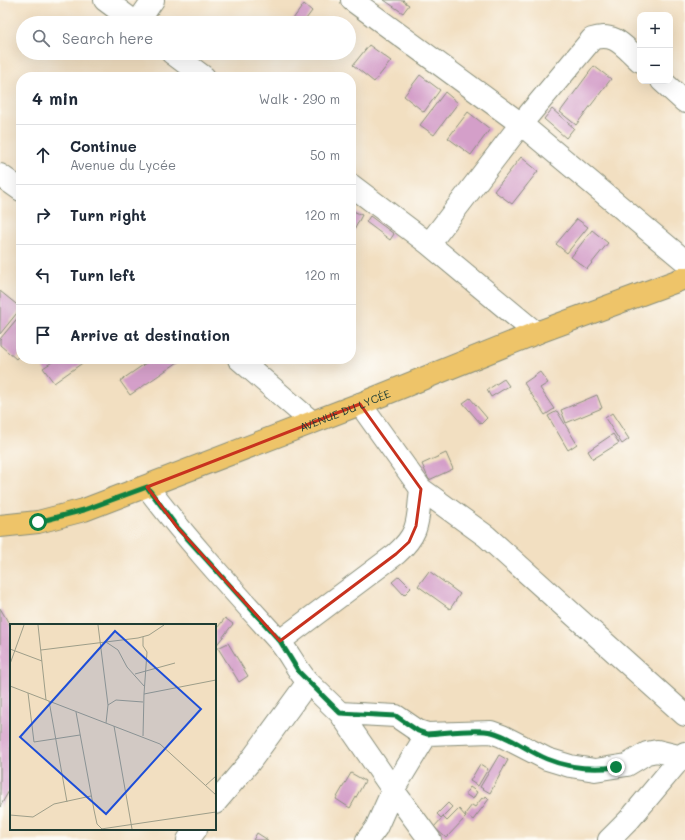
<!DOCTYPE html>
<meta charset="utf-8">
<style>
body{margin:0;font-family:Mali,sans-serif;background:#f2f2f3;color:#1f2937}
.controls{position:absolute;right:12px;top:12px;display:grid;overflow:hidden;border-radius:8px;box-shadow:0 4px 16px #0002}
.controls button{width:36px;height:36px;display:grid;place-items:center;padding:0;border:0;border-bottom:1px solid #e0e1e3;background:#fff;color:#1f2937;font:20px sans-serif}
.stop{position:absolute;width:12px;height:12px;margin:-9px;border:3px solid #0b8043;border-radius:50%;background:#fff}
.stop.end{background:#0b8043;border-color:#fff;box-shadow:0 1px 4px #0008}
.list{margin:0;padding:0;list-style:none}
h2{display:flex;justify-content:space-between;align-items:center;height:52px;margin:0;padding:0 16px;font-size:17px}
h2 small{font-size:13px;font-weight:400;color:#747a83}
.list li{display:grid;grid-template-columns:26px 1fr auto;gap:12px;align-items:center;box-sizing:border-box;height:60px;padding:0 16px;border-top:1px solid #e0e1e3}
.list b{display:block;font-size:15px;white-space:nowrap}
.list p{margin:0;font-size:13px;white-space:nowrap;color:#747a83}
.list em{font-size:13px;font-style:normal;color:#747a83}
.icon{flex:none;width:22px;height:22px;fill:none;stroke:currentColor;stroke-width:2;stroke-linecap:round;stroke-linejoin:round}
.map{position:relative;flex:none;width:685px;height:840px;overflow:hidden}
.search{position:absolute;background:#fff;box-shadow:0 4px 16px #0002;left:16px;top:16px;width:340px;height:44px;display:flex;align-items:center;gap:10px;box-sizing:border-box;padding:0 14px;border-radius:22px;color:#747a83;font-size:15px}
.panel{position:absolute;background:#fff;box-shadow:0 4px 16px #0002;left:16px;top:72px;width:340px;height:292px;border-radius:16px}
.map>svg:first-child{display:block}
</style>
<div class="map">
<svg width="685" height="840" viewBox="0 0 685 840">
<rect width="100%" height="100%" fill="#fdfcf7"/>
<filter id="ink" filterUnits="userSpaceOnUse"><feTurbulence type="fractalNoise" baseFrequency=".025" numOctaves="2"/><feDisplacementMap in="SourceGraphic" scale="8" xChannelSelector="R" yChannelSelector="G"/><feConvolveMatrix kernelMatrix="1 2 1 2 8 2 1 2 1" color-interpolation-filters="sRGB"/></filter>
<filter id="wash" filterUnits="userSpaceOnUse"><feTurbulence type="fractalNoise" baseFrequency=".012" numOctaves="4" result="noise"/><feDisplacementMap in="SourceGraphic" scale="16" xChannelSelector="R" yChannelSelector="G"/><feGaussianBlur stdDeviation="0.9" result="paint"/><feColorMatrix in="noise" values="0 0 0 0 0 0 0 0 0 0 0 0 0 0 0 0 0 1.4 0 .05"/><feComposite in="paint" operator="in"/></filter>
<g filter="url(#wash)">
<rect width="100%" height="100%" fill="#f2dfc1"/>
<g id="blocks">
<path fill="#d49fc9" d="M384,0H404L403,1L409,5L403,13Z
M304,4L312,11L303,23H290Z
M369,45L391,61L374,82L353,65Z
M594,66L611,79L576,125L560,112Z
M420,75L440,90L424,112L404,96Z
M445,92L458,103L434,135L420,125Z
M552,109L574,128L566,138L544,119Z
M468,112L490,129L471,155L448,138Z
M521,157L538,171L512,204L494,191Z
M351,210L362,215L351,236Z
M370,216L394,234L390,240L366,222Z
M577,219L588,227L567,253L556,244Z
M592,230L608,243L587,269L571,257Z
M0,291L21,308L0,334Z
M21,314V353L16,359L0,345V339Z
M57,359H88L54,383L43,368Z
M143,359L181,360L130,395L120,381L146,363Z
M540,372L548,383L540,388L554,409L545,415L524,383Z
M504,379L509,386L491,397L487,390Z
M597,395L602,408L566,423L561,410Z
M470,398L487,418L481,424L463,403Z
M557,411L577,444L568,450L548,416Z
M612,413L629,439L622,444L605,418Z
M613,434L619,443L593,459L588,451Z
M446,453L453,469L429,480L422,464Z
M429,571L460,594L450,609L418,586Z
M399,576L411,588L404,595L392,582Z
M0,608L11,627V787L0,807Z
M225,618L233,624L215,647V631Z
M228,643L248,676L239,682L218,648Z
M499,755L508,760L490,793L480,787Z
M480,764L488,769L478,786L470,781Z
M351,773L365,781L350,808L336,799Z
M470,787L477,792L473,799L465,794Z
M486,796L489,799L473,820L465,814L472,805L475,807L482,798L484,799Z
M448,803L452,807L441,818L437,814Z
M459,809L466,817L446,838L434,827L443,817L447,821Z
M257,833L268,840H253Z"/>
</g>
</g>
<g filter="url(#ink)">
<use href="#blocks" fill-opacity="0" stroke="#888e7a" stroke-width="1"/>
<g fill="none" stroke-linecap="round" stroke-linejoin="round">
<defs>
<path id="minor" d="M105,0L136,23
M352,0L521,124L685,261
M137,23L153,0
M172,53L204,77
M662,81L685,102
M0,175L21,190
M351,185L429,244L536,333
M429,244L521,124L592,39C615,31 624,47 640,61
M239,359L312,422
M360,404L421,489L486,536L685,715
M147,487C188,541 233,590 278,640C289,652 296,669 308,682L249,763L215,803
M280,641L396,554C421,532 417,520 421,489
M308,682L340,713L393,790L430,840
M340,713L396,716L418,731L427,734L491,732L502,736L547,759L570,766L595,770L627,765L647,753L657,751L682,757
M188,840L196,829
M367,840L376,828L393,790L427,734
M609,840L629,820L685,753"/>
<g id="major">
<path id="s1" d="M0,526L38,522L84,510L360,404L536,333L685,278"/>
</g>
</defs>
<use href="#minor" stroke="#888e7a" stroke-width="24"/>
<use href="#major" stroke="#888e7a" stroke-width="24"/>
<use href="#minor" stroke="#fff" stroke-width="22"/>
<use href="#major" stroke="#eec469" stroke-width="22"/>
</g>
</g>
<g fill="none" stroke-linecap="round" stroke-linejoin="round" filter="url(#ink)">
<path stroke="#0b8043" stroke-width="5" d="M38,522L84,510L147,487L177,527L280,641L299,672L340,713L396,716L418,731L427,734C446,733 473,728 492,732C511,737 528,751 547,759C569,768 593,770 616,767"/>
</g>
<path fill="none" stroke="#c8321e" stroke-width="3" stroke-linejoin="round" d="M360,404L421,489L416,526L409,542L396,554L280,641L177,527L147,487Z"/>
<g text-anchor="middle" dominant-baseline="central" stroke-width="3.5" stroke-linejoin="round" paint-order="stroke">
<g font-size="11" fill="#1f3d34" stroke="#fdfcf7">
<text stroke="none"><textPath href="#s1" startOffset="365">AVENUE DU LYCÉE</textPath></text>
</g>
</g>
<g transform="translate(10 624)">
<rect width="206" height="206" fill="#f2dfc1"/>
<path fill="none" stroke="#9e9e89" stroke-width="1" d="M28,1L36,76M88,1L98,81L96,99M133,13V22L137,28L134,70M96,18L108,26L117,43L134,62M0,25L32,37M31,26L128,14L139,11L154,1M0,40L14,1M125,50L165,39M0,62L150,120L206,171M18,69L24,118L70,111M39,77L57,178M98,81L106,76L133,78M66,88L84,186L87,200L92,205M104,102L122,205M133,112L134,70L206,56M196,161L206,152M0,191L23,193L44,180L81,172M91,205L206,188"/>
<path fill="#1d4ed8" fill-opacity="0.15" stroke="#1d4ed8" stroke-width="2" d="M105,7L191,85L96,190L10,113Z"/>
<rect width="206" height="206" fill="none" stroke="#1f3d34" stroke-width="2"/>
</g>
</svg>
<div class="controls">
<button>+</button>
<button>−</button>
</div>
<div class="stop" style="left:38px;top:522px"></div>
<div class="stop end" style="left:616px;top:767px"></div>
<div class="search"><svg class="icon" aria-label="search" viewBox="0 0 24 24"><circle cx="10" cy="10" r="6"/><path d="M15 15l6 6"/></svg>Search here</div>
<section class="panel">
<h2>4 min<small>Walk · 290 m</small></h2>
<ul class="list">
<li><svg class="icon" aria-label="ahead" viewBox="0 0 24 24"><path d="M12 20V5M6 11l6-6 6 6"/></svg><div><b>Continue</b><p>Avenue du Lycée</p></div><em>50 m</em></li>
<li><svg class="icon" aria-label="right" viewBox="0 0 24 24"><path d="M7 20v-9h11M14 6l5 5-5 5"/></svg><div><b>Turn right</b></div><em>120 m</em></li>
<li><svg class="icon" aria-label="left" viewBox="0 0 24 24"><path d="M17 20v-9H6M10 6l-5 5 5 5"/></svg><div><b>Turn left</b></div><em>120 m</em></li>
<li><svg class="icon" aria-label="arrive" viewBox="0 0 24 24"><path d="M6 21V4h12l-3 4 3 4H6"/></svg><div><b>Arrive at destination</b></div></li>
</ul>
</section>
</div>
